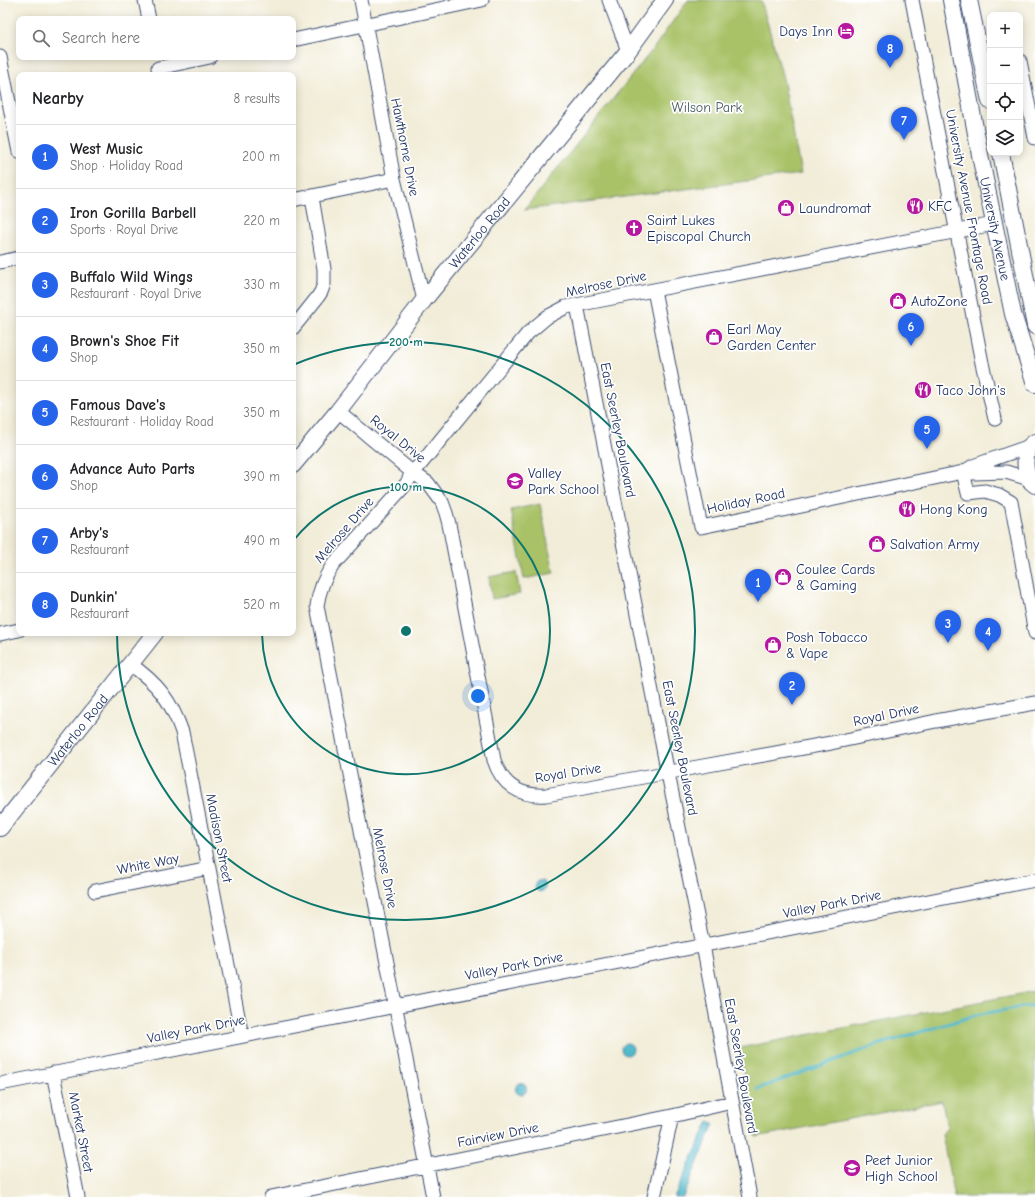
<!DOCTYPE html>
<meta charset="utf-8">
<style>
body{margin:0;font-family:"Comic Neue",sans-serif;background:#f2f2f2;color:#202124}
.controls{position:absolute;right:12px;top:12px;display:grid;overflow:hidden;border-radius:8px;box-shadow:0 2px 10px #0003}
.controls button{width:36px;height:36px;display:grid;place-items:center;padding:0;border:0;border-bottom:1px solid #e0e0e0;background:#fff;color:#202124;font:20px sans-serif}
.you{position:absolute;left:478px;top:696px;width:14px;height:14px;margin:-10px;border:3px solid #fff;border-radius:50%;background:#1a73e8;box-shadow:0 0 0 6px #1a73e833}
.badge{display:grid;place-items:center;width:26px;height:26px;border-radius:50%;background:#2563eb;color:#fff;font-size:13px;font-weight:700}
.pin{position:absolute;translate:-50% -33px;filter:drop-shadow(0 1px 2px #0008)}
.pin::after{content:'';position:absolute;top:21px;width:14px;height:12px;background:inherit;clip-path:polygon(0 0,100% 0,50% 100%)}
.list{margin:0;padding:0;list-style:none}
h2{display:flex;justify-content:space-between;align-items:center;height:52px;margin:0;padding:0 16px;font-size:17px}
h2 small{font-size:13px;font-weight:400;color:#757577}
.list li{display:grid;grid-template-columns:26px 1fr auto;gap:12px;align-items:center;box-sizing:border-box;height:64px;padding:0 16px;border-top:1px solid #e0e0e0}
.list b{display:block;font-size:15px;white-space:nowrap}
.list p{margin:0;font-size:13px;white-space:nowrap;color:#757577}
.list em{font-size:13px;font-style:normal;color:#757577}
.icon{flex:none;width:22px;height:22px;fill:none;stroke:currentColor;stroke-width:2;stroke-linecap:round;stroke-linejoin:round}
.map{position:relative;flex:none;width:1035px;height:1197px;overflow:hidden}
.search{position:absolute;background:#fff;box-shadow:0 2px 10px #0003;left:16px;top:16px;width:280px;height:44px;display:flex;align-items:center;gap:10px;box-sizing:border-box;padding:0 14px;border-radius:8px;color:#757577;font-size:15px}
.panel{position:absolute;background:#fff;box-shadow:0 2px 10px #0003;left:16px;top:72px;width:280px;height:564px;border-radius:8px}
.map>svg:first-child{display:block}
</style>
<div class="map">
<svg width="1035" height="1197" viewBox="0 0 1035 1197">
<rect width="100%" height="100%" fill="#fff"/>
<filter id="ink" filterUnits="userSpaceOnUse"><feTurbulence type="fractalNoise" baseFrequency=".025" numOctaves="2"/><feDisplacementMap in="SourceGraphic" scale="8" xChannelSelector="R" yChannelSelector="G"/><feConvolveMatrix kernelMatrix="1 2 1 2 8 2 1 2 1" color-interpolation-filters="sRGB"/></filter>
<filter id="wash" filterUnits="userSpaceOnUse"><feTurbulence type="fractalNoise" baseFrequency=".012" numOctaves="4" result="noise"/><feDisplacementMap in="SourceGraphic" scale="16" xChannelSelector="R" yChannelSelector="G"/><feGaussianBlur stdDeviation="0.9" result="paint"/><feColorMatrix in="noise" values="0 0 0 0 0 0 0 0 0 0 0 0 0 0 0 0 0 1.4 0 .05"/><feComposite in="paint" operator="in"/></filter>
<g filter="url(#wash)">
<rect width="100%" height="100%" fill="#f2edd8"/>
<path fill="#a9c268" stroke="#627863" d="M688,0H761L783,78L801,174L524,210L653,49Z
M540,504L554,573L524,579L511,510Z
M516,572L520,594L492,599L489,577Z
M1035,991V1197H954L942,1134L947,1128L942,1101L756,1137L739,1048Z"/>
<path fill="#4cb7c9" stroke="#347394" d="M534.5 886a5.5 5.5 0 1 1 11 0a5.5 5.5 0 1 1-11 0Z
M621 1049a6 6 0 1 1 12 0a6 6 0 1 1-12 0Z
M515.5 1089a5.5 5.5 0 1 1 11 0a5.5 5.5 0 1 1-11 0Z
M709,1121L714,1124L683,1197H674Z"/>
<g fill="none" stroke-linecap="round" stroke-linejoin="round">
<path stroke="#4cb7c9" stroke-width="3" d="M757,1089L877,1045L980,1014L1035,1005"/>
</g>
</g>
<g filter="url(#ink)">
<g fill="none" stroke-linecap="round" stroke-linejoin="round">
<defs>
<path id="minor" d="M145,0L149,19
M361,0L394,179L424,300
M609,0L628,51
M912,0L982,363L995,419
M293,40L482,0
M0,57L19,152
M1020,61L1035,138
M158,68L210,57
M293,200L394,179
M0,262L19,258
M654,290L701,527L963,472L974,473L1006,472L1029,479
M577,305L666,764L703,945L750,1197
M293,328L317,298L321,292L324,284V269L312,197
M338,411L412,472L428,483L442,502L446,513L449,524L494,760C502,785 520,797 546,795L681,770L831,743L936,721L1035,703
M965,471L973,466L1030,446
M963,472L968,493L985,491L999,495L1011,502L1035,633
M0,634L19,630
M130,664C157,683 171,700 182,732L242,1036
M95,891L209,868
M53,1073L78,1197
M0,1084L1035,880
M271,1197L672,1116L732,1102
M433,1197L317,606C319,590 324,578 333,565L407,483L412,472L420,465L528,333L547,317L566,307L994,224
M654,1197L672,1116"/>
<g id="major">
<path id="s1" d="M951,0L981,160L1013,314L1035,384"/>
<path d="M969,0L990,101"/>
<path d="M1001,153L1035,326"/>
<path d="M1035,442C1034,443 1031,445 1030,446C1023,457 1024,478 1035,485"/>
<path id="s2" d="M293,465L338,411L424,300L628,51L665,0"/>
<path id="s3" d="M0,828L155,633"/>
</g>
</defs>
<use href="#minor" stroke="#3b4c70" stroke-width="15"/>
<use href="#major" stroke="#3b4c70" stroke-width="18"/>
<use href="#minor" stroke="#fff" stroke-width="13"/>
<use href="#major" stroke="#fff" stroke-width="16"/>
</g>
</g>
<g fill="none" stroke="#0f766e" stroke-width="2">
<path d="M293 541A144 144 0 1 1 262 634"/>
<path d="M293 365A289 289 0 1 1 117 634"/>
</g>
<defs>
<symbol id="hotel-disc" viewBox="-11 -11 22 22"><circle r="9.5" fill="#b5179e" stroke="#fff"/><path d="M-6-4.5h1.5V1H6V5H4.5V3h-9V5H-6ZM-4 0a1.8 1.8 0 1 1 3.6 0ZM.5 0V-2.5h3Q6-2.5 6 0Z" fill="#fff"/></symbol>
<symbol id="restaurant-disc" viewBox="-11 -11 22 22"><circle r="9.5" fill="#b5179e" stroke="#fff"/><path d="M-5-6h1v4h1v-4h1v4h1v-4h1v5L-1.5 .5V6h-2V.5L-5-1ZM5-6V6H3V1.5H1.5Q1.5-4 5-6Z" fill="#fff"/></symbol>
<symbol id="shop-disc" viewBox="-11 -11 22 22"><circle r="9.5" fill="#b5179e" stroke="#fff"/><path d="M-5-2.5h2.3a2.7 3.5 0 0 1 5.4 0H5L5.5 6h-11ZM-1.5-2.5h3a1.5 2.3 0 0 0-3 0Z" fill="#fff"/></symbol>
<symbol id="church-disc" viewBox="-11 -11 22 22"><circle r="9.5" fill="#b5179e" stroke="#fff"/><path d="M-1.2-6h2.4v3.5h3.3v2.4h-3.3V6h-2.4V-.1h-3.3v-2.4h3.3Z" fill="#fff"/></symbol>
<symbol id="school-disc" viewBox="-11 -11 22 22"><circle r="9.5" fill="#b5179e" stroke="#fff"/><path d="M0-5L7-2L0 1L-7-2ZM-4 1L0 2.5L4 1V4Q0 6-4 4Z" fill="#fff"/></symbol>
</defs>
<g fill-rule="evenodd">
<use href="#hotel-disc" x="836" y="21" width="20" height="20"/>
<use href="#restaurant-disc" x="905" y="196" width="20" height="20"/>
<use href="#shop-disc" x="776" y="198" width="20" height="20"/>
<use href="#church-disc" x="624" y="218" width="20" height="20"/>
<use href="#shop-disc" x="888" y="291" width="20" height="20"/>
<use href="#shop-disc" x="704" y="327" width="20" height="20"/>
<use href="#restaurant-disc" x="913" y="380" width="20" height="20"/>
<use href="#school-disc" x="505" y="471" width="20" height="20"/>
<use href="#restaurant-disc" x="897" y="499" width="20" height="20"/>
<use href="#shop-disc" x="867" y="534" width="20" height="20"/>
<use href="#shop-disc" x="773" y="567" width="20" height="20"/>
<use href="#shop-disc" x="763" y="635" width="20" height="20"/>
<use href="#school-disc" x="842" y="1158" width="20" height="20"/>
</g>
<g text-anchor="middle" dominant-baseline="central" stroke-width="3.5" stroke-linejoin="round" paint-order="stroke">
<g font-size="14" fill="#1b2f5e" stroke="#fff" text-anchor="start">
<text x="833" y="31" text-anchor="end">Days Inn</text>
<text x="928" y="206">KFC</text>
<text x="799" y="208">Laundromat</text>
<text x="647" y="220">Saint Lukes<tspan x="647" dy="16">Episcopal Church</tspan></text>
<text x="911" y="301">AutoZone</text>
<text x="727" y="329">Earl May<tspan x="727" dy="16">Garden Center</tspan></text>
<text x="936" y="390">Taco John's</text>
<text x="528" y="473">Valley<tspan x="528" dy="16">Park School</tspan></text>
<text x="920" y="509">Hong Kong</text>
<text x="890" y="544">Salvation Army</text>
<text x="796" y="569">Coulee Cards<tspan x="796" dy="16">&amp; Gaming</tspan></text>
<text x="786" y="637">Posh Tobacco<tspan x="786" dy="16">&amp; Vape</tspan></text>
<text x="865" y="1160">Peet Junior<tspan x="865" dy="16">High School</tspan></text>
</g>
<g font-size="14" fill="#465b61" stroke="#fff">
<text x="707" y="107">Wilson Park</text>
</g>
<g font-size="14" fill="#1b2f5e" stroke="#fff">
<text transform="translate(405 147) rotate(79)">Hawthorne Drive</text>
<text transform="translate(969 207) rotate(79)">University Avenue Frontage Road</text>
<text stroke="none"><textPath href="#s1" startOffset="233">University Avenue</textPath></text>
<text stroke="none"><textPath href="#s2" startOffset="298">Waterloo Road</textPath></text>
<text transform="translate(606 284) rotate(-12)">Melrose Drive</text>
<text transform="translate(618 430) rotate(79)">East Seerley Boulevard</text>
<text transform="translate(398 439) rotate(39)">Royal Drive</text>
<text transform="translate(746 501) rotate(-12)">Holiday Road</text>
<text transform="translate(344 530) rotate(-49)">Melrose Drive</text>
<text transform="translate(886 715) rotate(-12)">Royal Drive</text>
<text stroke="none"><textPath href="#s3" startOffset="125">Waterloo Road</textPath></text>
<text transform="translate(680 748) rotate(79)">East Seerley Boulevard</text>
<text transform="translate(568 773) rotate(-9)">Royal Drive</text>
<text transform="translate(219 838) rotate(79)">Madison Street</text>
<text transform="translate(148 864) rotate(-11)">White Way</text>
<text transform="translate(385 868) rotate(79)">Melrose Drive</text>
<text transform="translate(832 904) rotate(-11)">Valley Park Drive</text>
<text transform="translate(514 966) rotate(-11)">Valley Park Drive</text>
<text transform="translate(196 1029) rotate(-11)">Valley Park Drive</text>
<text transform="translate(741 1066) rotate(80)">East Seerley Boulevard</text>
<text transform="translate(81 1132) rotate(79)">Market Street</text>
<text transform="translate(498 1135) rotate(-11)">Fairview Drive</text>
</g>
</g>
<circle cx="406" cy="631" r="6" fill="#0f766e" stroke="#fff" stroke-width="2"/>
<g font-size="12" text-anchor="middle" font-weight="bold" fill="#0f766e" stroke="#fff" stroke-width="3.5" stroke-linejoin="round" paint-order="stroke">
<text x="406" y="346">200 m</text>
<text x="406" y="491">100 m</text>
</g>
</svg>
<div class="controls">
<button>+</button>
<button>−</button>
<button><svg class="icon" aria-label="locate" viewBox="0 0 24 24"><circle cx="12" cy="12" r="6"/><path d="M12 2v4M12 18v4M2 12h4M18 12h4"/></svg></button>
<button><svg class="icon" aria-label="layers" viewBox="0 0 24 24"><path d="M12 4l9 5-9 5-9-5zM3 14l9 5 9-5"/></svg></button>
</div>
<div class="you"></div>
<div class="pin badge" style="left:758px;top:602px">1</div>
<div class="pin badge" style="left:792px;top:705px">2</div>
<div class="pin badge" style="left:948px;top:643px">3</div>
<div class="pin badge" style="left:988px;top:651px">4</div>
<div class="pin badge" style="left:927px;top:449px">5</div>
<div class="pin badge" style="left:911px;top:346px">6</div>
<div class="pin badge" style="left:904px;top:140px">7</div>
<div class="pin badge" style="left:890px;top:68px">8</div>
<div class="search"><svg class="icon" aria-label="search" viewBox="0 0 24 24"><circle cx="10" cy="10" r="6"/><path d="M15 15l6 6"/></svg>Search here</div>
<section class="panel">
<h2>Nearby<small>8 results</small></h2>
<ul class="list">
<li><span class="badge">1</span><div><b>West Music</b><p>Shop · Holiday Road</p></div><em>200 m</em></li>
<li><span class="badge">2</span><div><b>Iron Gorilla Barbell</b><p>Sports · Royal Drive</p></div><em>220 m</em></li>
<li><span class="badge">3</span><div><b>Buffalo Wild Wings</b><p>Restaurant · Royal Drive</p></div><em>330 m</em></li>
<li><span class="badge">4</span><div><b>Brown's Shoe Fit</b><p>Shop</p></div><em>350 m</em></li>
<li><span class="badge">5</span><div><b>Famous Dave's</b><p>Restaurant · Holiday Road</p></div><em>350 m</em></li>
<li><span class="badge">6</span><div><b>Advance Auto Parts</b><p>Shop</p></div><em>390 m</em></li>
<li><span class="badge">7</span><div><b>Arby's</b><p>Restaurant</p></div><em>490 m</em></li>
<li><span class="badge">8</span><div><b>Dunkin'</b><p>Restaurant</p></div><em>520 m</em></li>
</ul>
</section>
</div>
